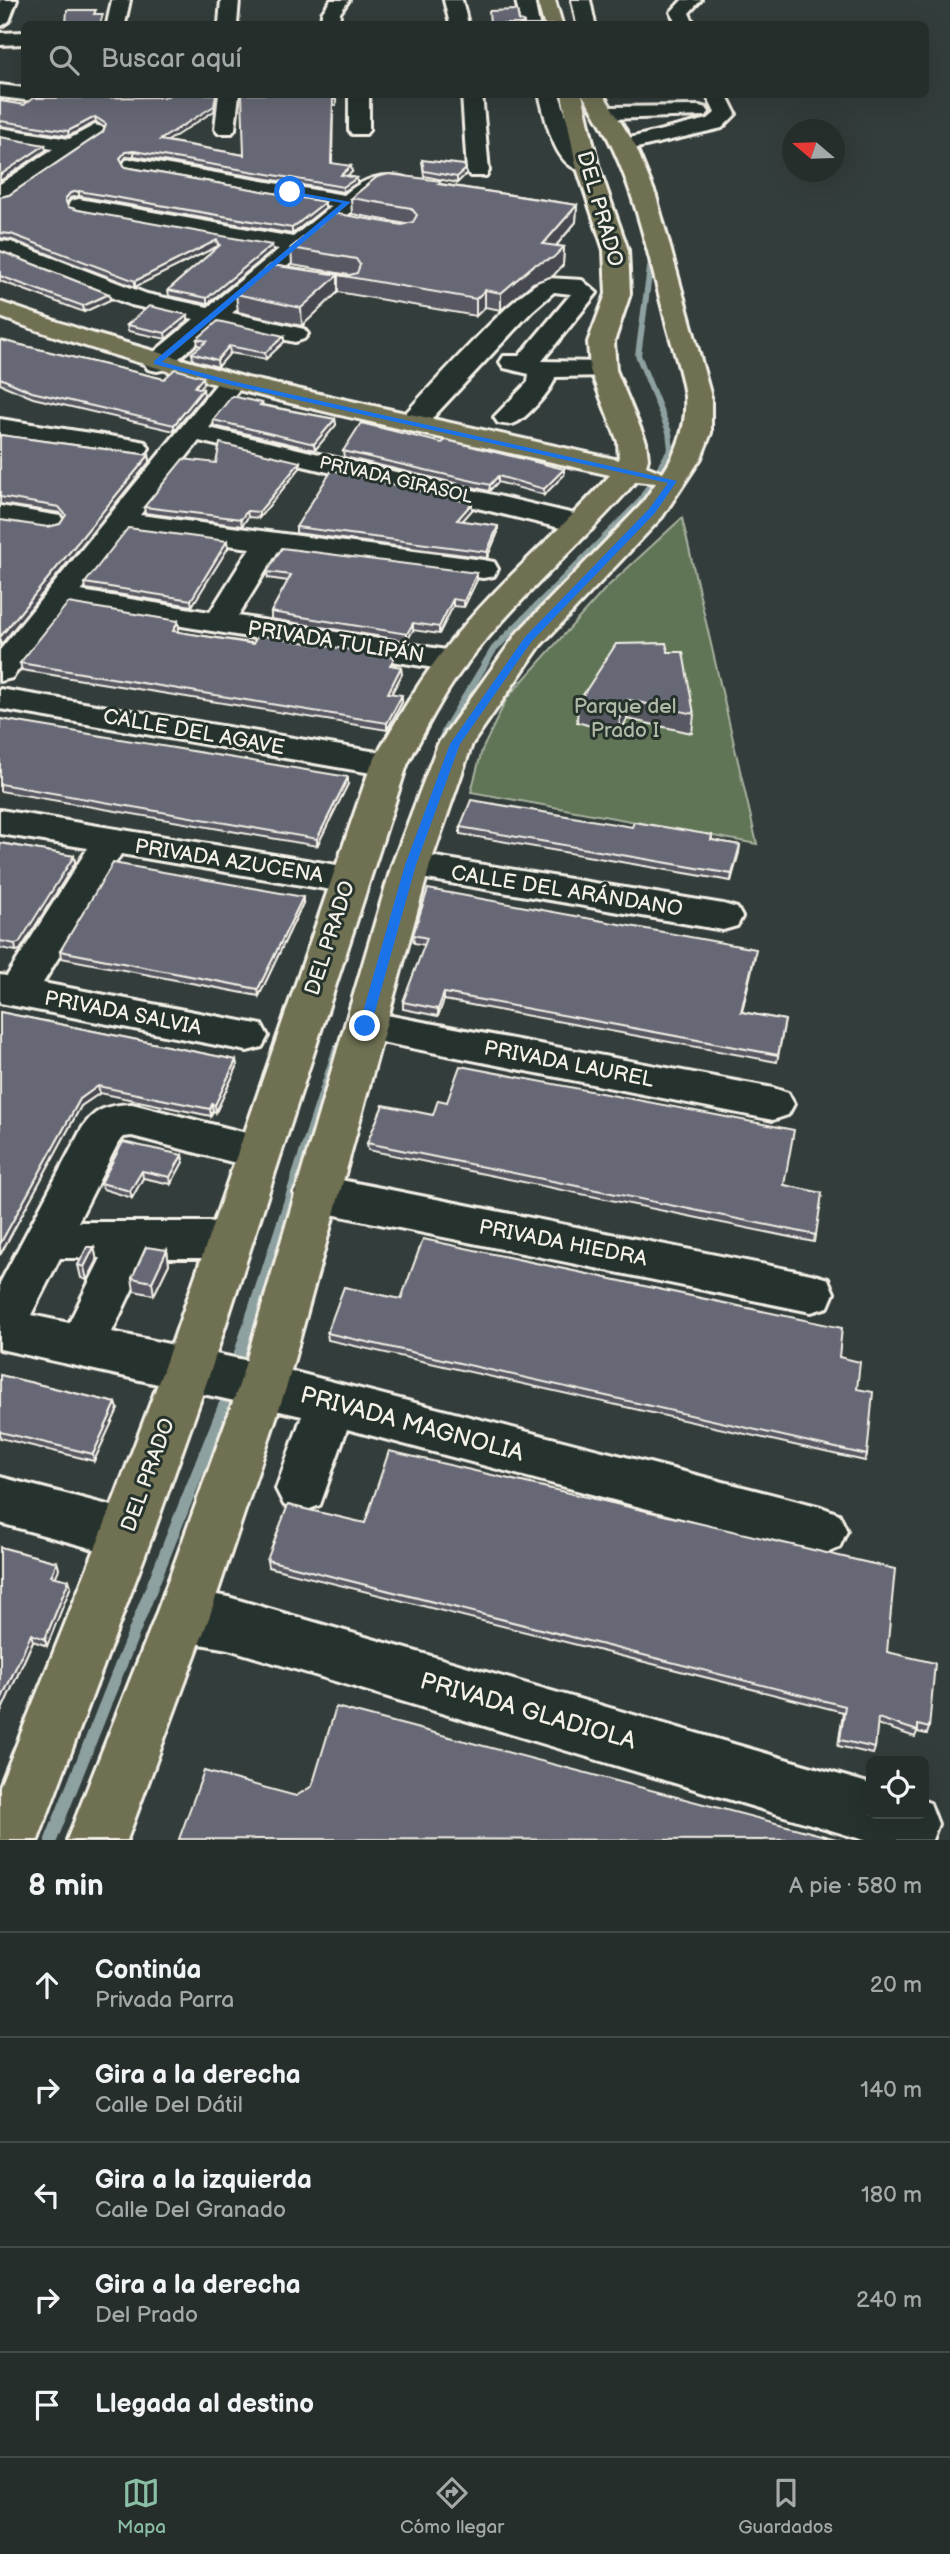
<!DOCTYPE html>
<html lang="es">
<meta charset="utf-8">
<style>
body{margin:0;font-family:"Balsamiq Sans",sans-serif;background:#2e3634;color:#f1f3f6}
.controls{position:absolute;right:21px;bottom:21px;display:grid;overflow:hidden;border-radius:10px;box-shadow:0 7px 28px #0002}
.controls button{width:63px;height:63px;display:grid;place-items:center;padding:0;border:0;border-bottom:2px solid #424a48;background:#262e2c;color:#f1f3f6;font:35px sans-serif}
.compass{position:absolute;left:782px;top:119px;width:63px;height:63px;border-radius:50%;background:#262e2c;box-shadow:0 7px 28px #0002;rotate:289deg}
.stop{position:absolute;width:21px;height:21px;margin:-16px;border:5px solid #1a73e8;border-radius:50%;background:#fff}
.stop.end{background:#1a73e8;border-color:#fff;box-shadow:0 2px 7px #0008}
.list{margin:0;padding:0;list-style:none}
h2{display:flex;justify-content:space-between;align-items:center;height:91px;margin:0;padding:0 28px;font-size:30px}
h2 small{font-size:23px;font-weight:400;color:#a4a8a9}
.list li{display:grid;grid-template-columns:46px 1fr auto;gap:21px;align-items:center;box-sizing:border-box;height:105px;padding:0 28px;border-top:2px solid #424a48}
.list b{display:block;font-size:26px;white-space:nowrap}
.list p{margin:0;font-size:23px;white-space:nowrap;color:#a4a8a9}
.list em{font-size:23px;font-style:normal;color:#a4a8a9}
.icon{flex:none;width:38px;height:38px;fill:none;stroke:currentColor;stroke-width:2;stroke-linecap:round;stroke-linejoin:round}
.map{position:relative;flex:none;width:950px;height:1840px;overflow:hidden}
.search{position:absolute;background:#262e2c;box-shadow:0 7px 28px #0002;left:21px;right:21px;top:21px;height:77px;display:flex;align-items:center;gap:18px;box-sizing:border-box;padding:0 24px;border-radius:10px;color:#a4a8a9;font-size:26px}
.sheet{height:616px;background:#262e2c}
nav{display:flex;justify-content:space-around;align-items:center;box-sizing:border-box;height:98px;border-top:2px solid #424a48;background:#262e2c;font-size:19px;color:#a4a8a9}
nav a{display:grid;justify-items:center;gap:4px}
nav .on{color:#8abfa5}
.map>svg:first-child{display:block}
</style>
<div class="map">
<svg width="950" height="1840" viewBox="0 0 950 1840">
<rect width="100%" height="100%" fill="#333d3b"/>
<filter id="ink" filterUnits="userSpaceOnUse"><feTurbulence type="fractalNoise" baseFrequency=".0143" numOctaves="2"/><feDisplacementMap in="SourceGraphic" scale="14" xChannelSelector="R" yChannelSelector="G"/><feConvolveMatrix kernelMatrix="1 2 1 2 8 2 1 2 1" color-interpolation-filters="sRGB"/></filter>
<g filter="url(#ink)">
<path fill="#5f7457" stroke="#aab2a0" stroke-width="2" d="M682,518L757,844L471,792L482,750L507,698L606,588Z"/>
<g fill="none" stroke-linecap="round" stroke-linejoin="round">
<path stroke="#8ea1a1" stroke-width="6" d="M649,251L651,261L638,355L669,432L671,449L660,467
M646,492L649,486"/>
<path stroke="#8ea1a1" stroke-width="7" d="M437,749L447,727L494,649L640,502L647,490"/>
<path stroke="#8ea1a1" stroke-width="10" d="M263,1281L338,1048"/>
<path stroke="#8ea1a1" stroke-width="12" d="M240,1353L264,1279
M51,1840L224,1406"/>
<defs>
<path id="minor" d="M0,0H17L9,21L0,27Z
M112,0H130L125,24H107Z
M221,0H239L237,24H219Z
M331,0H349L340,13L339,24H321L322,13Z
M444,0H462L468,24H450Z
M516,0H534L539,24H521Z
M572,0H590L595,24H577Z
M682,0H701L689,13L694,24H676L671,12Z
M24,32V44L0,45V33Z
M0,85L24,88V94H176L166,100L50,103L0,97Z
M219,94H239L235,129L232,133H218L215,129Z
M349,94H369V130L366,134H352L349,130Z
M462,94H482L489,171L486,176H470L467,171Z
M539,94H559L577,149L598,165L595,170C555,179 547,121 539,94Z
M706,94H726L736,114L722,128L624,151L617,149L613,145L617,141L708,119L715,113Z
M699,106L706,108L709,112L706,116L606,119L599,117L596,113L599,109L606,107Z
M95,125L102,127L105,131L102,135L8,199L0,201V184L53,149L0,140V128L69,139Z
M134,159L344,195C363,179 381,172 406,178L409,183L406,188L376,191L232,313L304,329L308,334L304,339L295,342L218,325L166,369L157,371L148,369L144,363L148,357L194,319L131,305L0,254V241L11,242L147,294L208,307L279,249L79,213L71,211L68,206L71,201L79,199L293,237L331,206L126,170L123,165L126,160Z
M548,278L582,280L597,293L542,361L603,362L612,364L616,370L612,376L555,377C554,388 526,419 515,423C509,426 504,424 498,423L494,417L528,382L529,374L504,368L500,362L504,356H519L571,294L554,292L532,311L423,428L413,430L403,428L399,422L403,416C429,389 520,285 548,278Z
M231,375L240,377L244,383L209,428L591,518L596,524L591,530L581,533L199,441L140,515L483,560L494,562L498,569L494,576L483,578L278,551L238,616L452,651L464,654L468,661L464,668L452,671L68,607L12,678L0,681V650L222,377ZM128,531L132,532L250,548L210,612L81,591Z
M0,419L135,440L145,442L149,448L145,454L135,456L0,435Z
M0,506L60,516L65,522L60,528L50,531L0,524Z
M0,689L389,754L401,757L407,765L401,773L389,776L0,709Z
M0,810L349,867L362,871L368,880L362,889L349,893L121,854L43,983L262,1025L268,1036L262,1047L247,1051L0,1003V975L7,976L88,848L0,834Z
M411,853L723,904L737,908L742,917L737,926L723,930L398,874L392,865L398,856Z
M365,1011L773,1088L788,1093L794,1104L788,1115L773,1120L351,1036L345,1026L351,1016Z
M132,1104L274,1140L281,1152L274,1164L259,1169L132,1136L124,1137L118,1143L78,1222H230L246,1227L253,1240L246,1253L230,1258H147L112,1332L263,1364L821,1507L839,1514L847,1531L839,1548L821,1555L347,1429L320,1505L302,1512L284,1505L276,1489L302,1416L0,1349V1283L80,1132C93,1109 107,1105 132,1104ZM60,1258H101L69,1323L31,1315Z
M316,1175L811,1274L828,1279L834,1293L828,1307L811,1312L316,1211L300,1205L294,1193L300,1181Z
M0,1477L127,1510L145,1517L153,1534L145,1551L127,1558L0,1523Z
M183,1589L228,1597L871,1784V1814H924V1801L930,1803L938,1824L932,1840H864L228,1649L183,1641L164,1633L156,1615L164,1597Z"/>
<path id="major" d="M537,0H555L562,24H544Z
M562,94H582L598,165L628,250L630,294L614,342L616,370L646,442L648,459L646,466L663,473C678,450 687,426 685,397C682,370 670,341 664,314C644,237 629,161 582,94H603L635,145L656,196L711,397V433L701,458L662,517L540,646L472,744L430,865L287,1385L210,1615L127,1840H67L156,1615L239,1385L392,865L438,744L518,632L641,505L656,483L636,481C581,545 515,600 464,667C441,698 424,732 407,765L211,1370L153,1534L38,1840H0V1786L101,1534L163,1370L371,765C393,727 413,690 440,655C490,589 555,537 610,475C405,429 199,390 0,317V302L88,332L247,378L619,460L618,442L590,370L588,342L606,294L604,250L576,165Z"/>
</defs>
<use href="#minor" stroke="#f4f1e8" stroke-width="6"/>
<use href="#major" stroke="#f4f1e8" stroke-width="6"/>
<use href="#minor" fill="#26332d" fill-rule="evenodd"/>
<use href="#major" fill="#706f52" fill-rule="evenodd"/>
</g>
<path fill="#585964" stroke="#f4f1e8" stroke-width="2" d="M336,94V105H333L332,163L352,172L347,176L357,178V183L343,192L134,156L126,157L122,162L125,167L325,202V208L292,234L79,196L70,198L67,203L68,207L78,210L273,251L207,304L169,296L168,290L218,247V246L135,287L12,240L0,238V197L9,195L103,132L105,128L96,122L69,136L0,126V101L24,105L214,111L167,141L244,155Z
M422,160L466,174L457,183L424,176Z
M441,184L577,205L576,222L556,246L564,247L563,265L553,276L533,283L501,310L485,307L476,316L338,292L302,326L238,312L236,294L271,265L346,276L349,275L292,265L291,248L406,224L352,214L351,198Z
M0,251L109,294L110,300L84,312L0,281Z
M188,320L166,339L128,331L127,325Z
M197,339L284,342L266,359L230,353L218,367L193,360L192,353L201,346L198,345Z
M0,340L164,379L204,383L200,388L204,395L174,431L33,398L0,384Z
M262,403L263,405L335,419L336,425L315,450L214,426L213,420Z
M0,435L149,455L150,461L0,646L48,527L60,524L64,518L60,513L0,504Z
M343,451L564,475L544,495L498,482L489,491L344,457Z
M216,463L300,468L259,518L248,517L242,526L145,513L144,507Z
M472,510L462,521L498,526V532L487,558L296,533V527Z
M228,548L192,606L86,589L85,583Z
M267,572L477,580L464,607L453,606L439,634L413,630L407,641L271,619V612L288,581L268,578Z
M178,621L179,628L177,632L395,664L394,666L402,674L391,694L402,702L387,730L22,670L20,663Z
M668,652L694,714L692,733L627,719L619,734L577,722L578,703Z
M0,719L348,784L317,846L0,791Z
M460,827H632L712,835V840L740,845L731,881L460,834Z
M0,843L74,856L75,863L20,950L16,951L0,948Z
M303,903L259,996L61,958L60,951Z
M413,935L755,956L742,1012L785,1020L777,1062L444,1000L438,1016L403,1009V1002L425,945L414,943Z
M0,1012L236,1060L237,1067L216,1112L213,1111L211,1116L100,1093L81,1106L0,1255Z
M367,1143L784,1185L822,1193L814,1242L368,1150Z
M182,1155L183,1162L171,1184L143,1178L132,1198L103,1189L101,1183Z
M94,1247L97,1261L87,1280L81,1278L78,1265Z
M167,1250L169,1264L154,1295L134,1291L132,1278Z
M401,1299L839,1357L857,1389L867,1455L865,1461L328,1340L327,1333Z
M0,1375L116,1403L118,1409L94,1461L0,1438Z
M0,1547L57,1562L59,1569L55,1577L71,1586L47,1646L33,1641L0,1714Z
M267,1560L887,1652L929,1728L927,1734L917,1732L915,1737L877,1724L875,1748L873,1754L838,1746L843,1712L268,1567Z"/>
<path fill="#474851" stroke="#f4f1e8" stroke-width="2" d="M216,94H217L214,111L160,146V140Z
M95,117L96,122L69,136L68,131Z
M45,145L46,150L0,181V175Z
M134,151V156L126,157L121,164L120,158L125,152Z
M351,166L352,172L341,180V175Z
M466,169V174L457,183V177Z
M357,178V183L343,192V187Z
M79,191V196L70,198L66,205L65,199L70,193Z
M325,202V208L292,234V228Z
M577,205L576,222L543,261V244Z
M217,240L218,246L135,287V281Z
M272,245L273,251L207,304V298Z
M564,247L563,265L553,276L533,283L501,310V293L534,265Z
M338,275V292L302,326L301,308Z
M485,290V307L476,316V299Z
M109,294L110,300L84,312L83,306Z
M188,315V320L166,339L165,333Z
M284,336V342L266,359L265,353Z
M229,346L230,353L218,367L217,360Z
M203,377L204,383L196,393L195,387Z
M203,389L204,395L174,431V425Z
M335,419L336,425L315,450L314,444Z
M149,455L150,461L0,646V637Z
M300,462V468L259,518V512Z
M564,469V475L544,495V489Z
M498,476V482L489,491L490,485Z
M472,503V510L457,527V520Z
M247,511L248,517L242,526L241,519Z
M498,526V532L487,558V552Z
M227,541L228,548L192,606L191,600Z
M477,573V580L464,607V601Z
M453,599V606L439,634V627Z
M178,621L179,628L174,638L173,631Z
M413,623V630L407,641V634Z
M401,667L402,674L388,700V693Z
M402,695V702L387,730V723Z
M628,700L627,719L619,734L620,715Z
M348,777V784L317,846V839Z
M740,845L739,853L731,881L732,874Z
M74,856L75,863L20,950L16,951L15,944Z
M303,897V903L259,996L258,989Z
M444,993V1000L438,1016V1009Z
M236,1060L237,1067L216,1112L215,1105Z
M98,1086L100,1093L81,1106L0,1255V1244L80,1099Z
M212,1104L213,1111L211,1116L210,1109Z
M182,1155L183,1162L171,1184L170,1177Z
M142,1171L143,1178L132,1198L130,1191Z
M94,1247L97,1261L87,1280L84,1267Z
M167,1250L169,1264L154,1295L152,1282Z
M116,1403L118,1409L94,1461L93,1454Z
M57,1562L59,1569L53,1583L51,1576Z
M69,1580L71,1586L47,1646L45,1639Z
M31,1634L33,1641L0,1714V1702Z"/>
<path fill="#666774" stroke="#f4f1e8" stroke-width="2" d="M67,10H96L94,14H103L100,24H66Z
M517,10L519,21L524,22V24H490L489,11Z
M171,94H216L214,106L160,140L244,155L242,94H336V99H333L331,163L351,166L341,175L357,178L343,187L134,151L125,152L120,158L125,167L325,202L292,228L79,191L70,193L65,199L68,207L78,210L272,245L207,298L168,290L220,245L217,240L135,281L11,234L0,233V197L9,195L103,132L106,124L95,117L68,131L0,121V101L24,105L33,98L165,97Z
M0,137L45,145L0,175Z
M422,160L464,165L466,169L457,177L424,171Z
M389,174L441,181L438,184L577,205L543,244L564,247L553,258L534,265L501,293L485,290L476,299L338,275L301,308L236,294L271,265L346,276L357,273L360,265L356,259L291,248L333,213L402,225L413,222L417,215L411,208L351,198L377,177Z
M0,251L109,294L83,306L0,276Z
M149,306L188,315L165,333L127,325Z
M218,321L284,336L265,353L229,346L217,360L192,353L207,341L197,339Z
M0,340L164,379L175,369L203,377L195,387L203,389L174,425L32,392L0,378Z
M232,396L262,403L260,405L335,419L314,444L213,420Z
M361,423L442,443L446,440L564,469L544,489L498,476L490,485L343,451Z
M0,435L149,455L0,637V520L48,527L60,524L66,515L59,507L0,497Z
M220,443L300,462L259,512L247,511L241,519L144,507L183,459L216,463Z
M332,470L472,503L457,520L498,526L487,552L296,527Z
M128,528L227,541L191,600L85,583Z
M282,548L477,573L464,601L453,599L439,627L413,623L407,634L271,612L291,575L267,572Z
M68,603L178,621L173,631L253,644L258,635L395,657L390,665L401,667L388,693L402,695L387,723L20,663Z
M666,643L668,652H683L694,714L628,700L620,715L578,703L616,644Z
M0,719L348,777L317,839L0,784Z
M471,800L632,827L634,822L712,835L711,840L740,845L732,874L460,827Z
M0,843L74,856L19,943L15,944L0,941Z
M113,863L303,897L258,989L60,951Z
M428,889L756,949L741,1012L785,1020L778,1055L444,993L438,1009L403,1002L427,938L413,935Z
M0,1012L236,1060L215,1105L212,1104L210,1109L98,1086L80,1099L0,1244Z
M460,1066L794,1130L784,1185L822,1193L816,1235L367,1143L383,1105L433,1115L438,1100L447,1102Z
M123,1142L182,1155L170,1177L142,1171L130,1191L101,1183Z
M423,1239L842,1328L839,1357L860,1362L857,1389L873,1392L867,1455L327,1333L344,1287L401,1299Z
M87,1247H94L84,1267L78,1265Z
M146,1247L167,1250L152,1282L132,1278Z
M0,1375L116,1403L93,1454L0,1432Z
M389,1451L895,1569L887,1652L935,1663L929,1728L918,1725V1731L878,1718L875,1748L840,1740L845,1706L267,1560L288,1505L365,1523Z
M0,1547L57,1562L51,1576L69,1580L45,1639L31,1634L0,1702Z
M336,1707L840,1840L179,1839L204,1771L296,1796L312,1786Z"/>
</g>
<path fill="#1a73e8" d="M290,191L351,202L162,362L232,381L677,481L655,513L532,641L460,744L416,865L371,1026L365,1030L359,1026L405,865L450,744L525,637L649,509L668,483L231,385L154,364V361L342,203L288,194Z"/>
<g text-anchor="middle" dominant-baseline="central" stroke-width="6" stroke-linejoin="round" paint-order="stroke">
<g font-size="18" fill="#f4f1e8" stroke="#26332d">
<text transform="translate(396 480) rotate(13)">PRIVADA GIRASOL</text>
</g>
<g font-size="21" fill="#f4f1e8" stroke="#26332d">
<text transform="translate(600 209) rotate(74)">DEL PRADO</text>
<text transform="translate(336 642) rotate(9)">PRIVADA TULIPÁN</text>
<text transform="translate(194 732) rotate(10)">CALLE DEL AGAVE</text>
<text transform="translate(229 861) rotate(9)">PRIVADA AZUCENA</text>
<text transform="translate(567 891) rotate(9)">CALLE DEL ARÁNDANO</text>
<text transform="translate(330 938) rotate(-72)">DEL PRADO</text>
<text transform="translate(123 1013) rotate(11)">PRIVADA SALVIA</text>
<text transform="translate(569 1064) rotate(11)">PRIVADA LAUREL</text>
<text transform="translate(563 1243) rotate(11)">PRIVADA HIEDRA</text>
<text transform="translate(148 1475) rotate(-70)">DEL PRADO</text>
</g>
<g font-size="21" fill="#b1b9a7" stroke="#26332d">
<text x="625" y="706">Parque del<tspan x="625" dy="24">Prado I</tspan></text>
</g>
<g font-size="24" fill="#f4f1e8" stroke="#26332d">
<text transform="translate(412 1424) rotate(15)">PRIVADA MAGNOLIA</text>
<text transform="translate(528 1711) rotate(16)">PRIVADA GLADIOLA</text>
</g>
</g>
</svg>
<div class="controls">
<button><svg class="icon" aria-label="locate" viewBox="0 0 24 24"><circle cx="12" cy="12" r="6"/><path d="M12 2v4M12 18v4M2 12h4M18 12h4"/></svg></button>
</div>
<svg class="compass" viewBox="-18 -18 36 36"><path d="M0-13l5 13h-10z" fill="#e53935"/><path d="M0 13l5-13h-10z" fill="#a4a8a9"/></svg>
<div class="stop" style="left:290px;top:192px"></div>
<div class="stop end" style="left:365px;top:1026px"></div>
<div class="search"><svg class="icon" aria-label="search" viewBox="0 0 24 24"><circle cx="10" cy="10" r="6"/><path d="M15 15l6 6"/></svg>Buscar aquí</div>
</div>
<section class="sheet">
<h2>8 min<small>A pie · 580 m</small></h2>
<ul class="list">
<li><svg class="icon" aria-label="ahead" viewBox="0 0 24 24"><path d="M12 20V5M6 11l6-6 6 6"/></svg><div><b>Continúa</b><p>Privada Parra</p></div><em>20 m</em></li>
<li><svg class="icon" aria-label="right" viewBox="0 0 24 24"><path d="M7 20v-9h11M14 6l5 5-5 5"/></svg><div><b>Gira a la derecha</b><p>Calle Del Dátil</p></div><em>140 m</em></li>
<li><svg class="icon" aria-label="left" viewBox="0 0 24 24"><path d="M17 20v-9H6M10 6l-5 5 5 5"/></svg><div><b>Gira a la izquierda</b><p>Calle Del Granado</p></div><em>180 m</em></li>
<li><svg class="icon" aria-label="right" viewBox="0 0 24 24"><path d="M7 20v-9h11M14 6l5 5-5 5"/></svg><div><b>Gira a la derecha</b><p>Del Prado</p></div><em>240 m</em></li>
<li><svg class="icon" aria-label="arrive" viewBox="0 0 24 24"><path d="M6 21V4h12l-3 4 3 4H6"/></svg><div><b>Llegada al destino</b></div></li>
</ul>
</section>
<nav>
<a class="on"><svg class="icon" aria-label="map" viewBox="0 0 24 24"><path d="M3 6l6-2 6 2 6-2v14l-6 2-6-2-6 2zM9 4v14M15 6v14"/></svg>Mapa</a>
<a><svg class="icon" aria-label="directions" viewBox="0 0 24 24"><path d="M12 3l9 9-9 9-9-9zM9 14v-3h6M13 9l2 2-2 2"/></svg>Cómo llegar</a>
<a><svg class="icon" aria-label="saved" viewBox="0 0 24 24"><path d="M7 4h10v16l-5-4-5 4z"/></svg>Guardados</a>
</nav>
